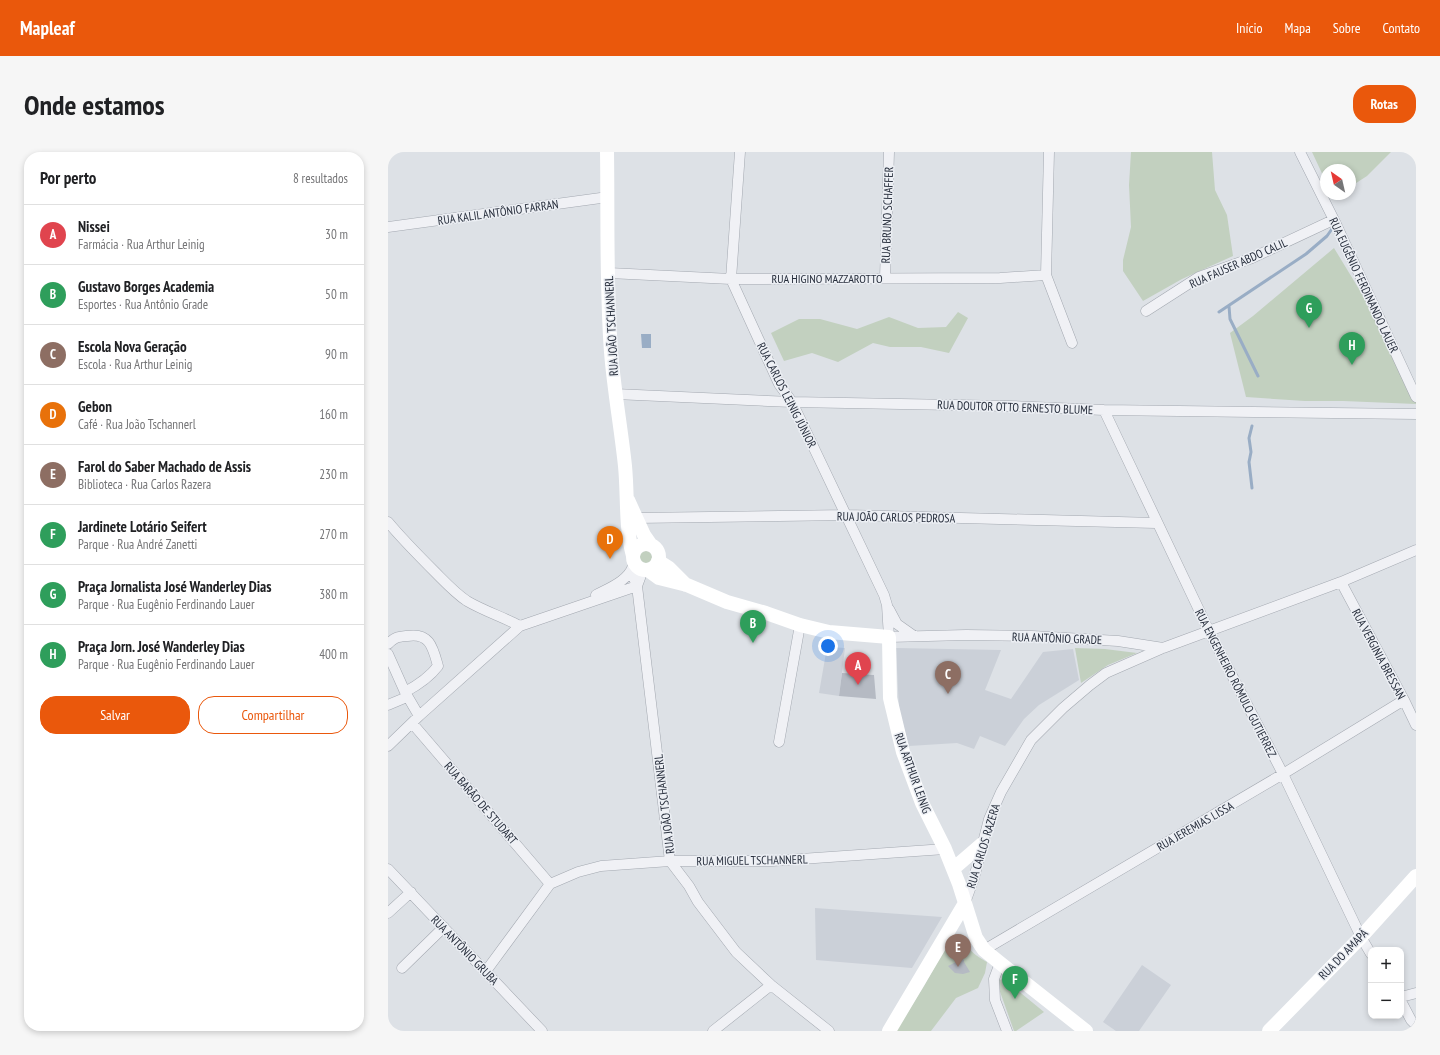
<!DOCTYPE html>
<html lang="pt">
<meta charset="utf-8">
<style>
body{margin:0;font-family:"PT Sans Narrow",sans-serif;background:#f6f6f6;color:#202124}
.controls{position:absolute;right:12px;bottom:12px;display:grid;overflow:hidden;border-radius:8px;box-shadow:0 2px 6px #0003}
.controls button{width:36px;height:36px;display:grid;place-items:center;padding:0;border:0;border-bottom:1px solid #e0e0e0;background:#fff;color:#202124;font:20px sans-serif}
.compass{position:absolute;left:932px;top:12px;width:36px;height:36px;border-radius:50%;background:#fff;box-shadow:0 2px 6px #0003;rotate:326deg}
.you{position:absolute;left:440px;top:494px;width:14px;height:14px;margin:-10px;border:3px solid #fff;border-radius:50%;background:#1a73e8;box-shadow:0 0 0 6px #1a73e833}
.badge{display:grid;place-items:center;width:26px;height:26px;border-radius:50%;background:#ea580c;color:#fff;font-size:13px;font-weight:700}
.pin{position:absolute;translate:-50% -33px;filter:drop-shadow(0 1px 2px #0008)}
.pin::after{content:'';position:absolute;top:21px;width:14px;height:12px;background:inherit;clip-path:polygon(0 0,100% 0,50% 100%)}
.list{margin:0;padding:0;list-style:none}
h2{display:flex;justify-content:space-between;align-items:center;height:52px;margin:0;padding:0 16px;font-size:17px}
h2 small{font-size:13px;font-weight:400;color:#757577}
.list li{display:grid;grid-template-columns:26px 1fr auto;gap:12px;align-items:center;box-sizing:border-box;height:60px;padding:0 16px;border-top:1px solid #e0e0e0}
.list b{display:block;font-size:15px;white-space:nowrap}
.list p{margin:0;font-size:13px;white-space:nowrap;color:#757577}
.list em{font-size:13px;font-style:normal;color:#757577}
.actions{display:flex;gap:8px;padding:12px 16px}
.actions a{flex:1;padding:9px 0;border:1px solid #ea580c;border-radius:16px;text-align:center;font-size:14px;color:#ea580c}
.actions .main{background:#ea580c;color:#fff}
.map{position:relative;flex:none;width:1028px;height:879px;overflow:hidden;border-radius:16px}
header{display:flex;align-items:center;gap:24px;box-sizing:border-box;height:56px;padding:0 20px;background:#ea580c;color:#fff}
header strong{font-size:19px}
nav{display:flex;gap:22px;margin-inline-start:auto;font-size:14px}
.intro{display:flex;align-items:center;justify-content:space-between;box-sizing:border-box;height:96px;padding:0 24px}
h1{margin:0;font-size:28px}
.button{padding:10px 18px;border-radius:16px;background:#ea580c;color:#fff;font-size:14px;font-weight:700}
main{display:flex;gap:24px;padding:0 24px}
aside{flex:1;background:#fff;border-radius:16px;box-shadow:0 2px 6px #0003}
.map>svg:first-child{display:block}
</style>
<header>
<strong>Mapleaf</strong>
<nav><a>Início</a><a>Mapa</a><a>Sobre</a><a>Contato</a></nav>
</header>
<div class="intro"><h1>Onde estamos</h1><a class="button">Rotas</a></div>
<main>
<aside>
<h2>Por perto<small>8 resultados</small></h2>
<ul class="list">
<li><span class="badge" style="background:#e0444e">A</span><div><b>Nissei</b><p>Farmácia · Rua Arthur Leinig</p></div><em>30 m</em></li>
<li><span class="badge" style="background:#2e9e5b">B</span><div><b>Gustavo Borges Academia</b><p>Esportes · Rua Antônio Grade</p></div><em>50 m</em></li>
<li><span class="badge" style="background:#8d6e63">C</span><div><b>Escola Nova Geração</b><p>Escola · Rua Arthur Leinig</p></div><em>90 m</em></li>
<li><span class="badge" style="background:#e8710a">D</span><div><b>Gebon</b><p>Café · Rua João Tschannerl</p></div><em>160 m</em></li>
<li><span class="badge" style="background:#8d6e63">E</span><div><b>Farol do Saber Machado de Assis</b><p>Biblioteca · Rua Carlos Razera</p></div><em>230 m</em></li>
<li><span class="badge" style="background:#2e9e5b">F</span><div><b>Jardinete Lotário Seifert</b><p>Parque · Rua André Zanetti</p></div><em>270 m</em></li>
<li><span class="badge" style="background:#2e9e5b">G</span><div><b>Praça Jornalista José Wanderley Dias</b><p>Parque · Rua Eugênio Ferdinando Lauer</p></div><em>380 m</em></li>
<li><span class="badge" style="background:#2e9e5b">H</span><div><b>Praça Jorn. José Wanderley Dias</b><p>Parque · Rua Eugênio Ferdinando Lauer</p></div><em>400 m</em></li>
</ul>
<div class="actions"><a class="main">Salvar</a><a>Compartilhar</a></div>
</aside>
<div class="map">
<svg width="1028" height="879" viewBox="0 0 1028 879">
<rect width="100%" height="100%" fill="#dde1e6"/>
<path fill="#cbd0d8" d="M439,495L457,496L451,544L431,541Z
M508,496L613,498L597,538L623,547L655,500L685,497L691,528L651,553L636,567L617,594L592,584L586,597L569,591L521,594L511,558Z
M427,756L554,765L524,816L428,808Z
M754,813L783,833L751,879H728L715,870Z"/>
<path fill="#c2d0bf" d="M743,0H824L827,38L839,63L845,104L794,127L755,149L735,119V108L743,75L741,33Z
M924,0H1003L979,24L962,35V18H938V30Z
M946,96L991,170L1028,249V252L955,249H917L858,245L842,181L865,164Z
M570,160L580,166L561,201L533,195H502L485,191L450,210L424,201L396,209L383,181L411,167H432L469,177L501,165L530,176L558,175Z
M252 405a6 6 0 1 1 12 0a6 6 0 1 1-12 0Z
M687,496L717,497L749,501L720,513L693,531Z
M568,782H573C579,788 576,787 579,793C583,801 592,806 599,810L597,821L590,836L568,846L543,879H508L536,834L563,786Z
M616,827L656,860L628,879H626L610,834L611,828Z"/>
<path fill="#99adc5" d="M253,182H263V196H254Z"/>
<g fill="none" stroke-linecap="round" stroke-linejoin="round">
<path stroke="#99adc5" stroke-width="3" d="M841,154L842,167L870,224
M831,160L918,102L939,84L946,74
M864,274L861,286L863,300L861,310L864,336"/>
</g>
<path fill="#b5bac3" d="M454,521L486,523L488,547L451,544Z
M574,807L576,808V810L582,820L575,822L567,821L560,814Z"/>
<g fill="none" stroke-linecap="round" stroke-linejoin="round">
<defs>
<path id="street" d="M352,0L343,127L391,232L404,250L496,443L499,453L501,485L578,483L644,484L730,489L775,496
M661,0L658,123L684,191
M912,0L948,72L1028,245
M0,75L220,45
M221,121L343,127L612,126L658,123
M497,126L501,0
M758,159L811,125L864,106L945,68
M227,242L404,250L621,254L716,258L1028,262
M716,258L821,479L895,622L973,785L983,802
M248,366L459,363L768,371
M0,370C15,388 31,404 47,420C57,430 67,441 79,449C96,459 115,465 132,474
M243,419L249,434L282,709L301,734L310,750L348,800L383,833L441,879
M953,430L1016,548L1028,573
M208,443C221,436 240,429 245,414
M501,457L509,472L526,484
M0,492C7,485 9,485 19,484C42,480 45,496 50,514C41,526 30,533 17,540
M0,502L17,540L31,564
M0,553L19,545
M24,571L162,732
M391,590L412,473
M0,594L31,564L132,474L249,434L255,418
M0,717L154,879
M577,751L586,726L601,667L613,640L643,588L675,556L702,533L718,521L775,496L953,430L1028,398
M0,761L23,740
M596,798L895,622L1016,548
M612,811L606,827L607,848L619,879
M14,816L56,775
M98,819L162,732L190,720L213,714L282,709H384L557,697
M1013,845L1028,841
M1013,849L1023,868L1028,873
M325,879L383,833"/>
</defs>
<use href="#street" stroke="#a3a8b0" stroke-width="11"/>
<use href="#street" stroke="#f0f1f5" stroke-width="10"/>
<path stroke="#fff" stroke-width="14" d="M219,0C220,66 218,134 223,200C226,238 233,276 237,314C240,345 237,374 245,404
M240,348L256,383L263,393
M245 405a13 13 0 1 1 26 0a13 13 0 1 1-26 0Z
M270,409L281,416L298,433
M260,418L271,426L299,433L339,450L378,461L412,473L441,480L501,485L502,546L515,600L534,651L557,697L571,732L588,786L596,798L612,811L698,879
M565,717L594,692
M501,879L577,751
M881,879L973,785L1028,724"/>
</g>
<g text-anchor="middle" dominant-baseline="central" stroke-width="3" stroke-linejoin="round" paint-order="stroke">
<g font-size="12" fill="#272e3c" stroke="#eceff4">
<text transform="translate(110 60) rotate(-8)">RUA KALIL ANTÔNIO FARRAN</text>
<text transform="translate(499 63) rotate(-88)">RUA BRUNO SCHAFFER</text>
<text transform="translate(850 111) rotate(-24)">RUA FAUSER ABDO CALIL</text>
<text x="439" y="126">RUA HIGINO MAZZAROTTO</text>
<text transform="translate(976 133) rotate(65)">RUA EUGÊNIO FERDINANDO LAUER</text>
<text transform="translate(223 174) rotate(-93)">RUA JOÃO TSCHANNERL</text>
<text transform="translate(399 243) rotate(63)">RUA CARLOS LEINIG JÚNIOR</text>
<text transform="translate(627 255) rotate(2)">RUA DOUTOR OTTO ERNESTO BLUME</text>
<text transform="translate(508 365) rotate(1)">RUA JOÃO CARLOS PEDROSA</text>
<text transform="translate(669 486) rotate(2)">RUA ANTÔNIO GRADE</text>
<text transform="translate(991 502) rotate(62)">RUA VERGINIA BRESSAN</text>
<text transform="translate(848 531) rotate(63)">RUA ENGENHEIRO RÔMULO GUTIERREZ</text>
<text transform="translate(525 621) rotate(70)">RUA ARTHUR LEINIG</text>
<text transform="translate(93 651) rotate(49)">RUA BARÃO DE STUDART</text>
<text transform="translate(276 652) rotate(-97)">RUA JOÃO TSCHANNERL</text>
<text transform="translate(807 674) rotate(-30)">RUA JEREMIAS LISSA</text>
<text transform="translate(595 694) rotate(-73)">RUA CARLOS RAZERA</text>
<text transform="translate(364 708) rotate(-1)">RUA MIGUEL TSCHANNERL</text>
<text transform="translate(77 798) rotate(46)">RUA ANTÔNIO GRUBA</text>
<text transform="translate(955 802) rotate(-46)">RUA DO AMAPÁ</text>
</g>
</g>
</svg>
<div class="controls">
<button>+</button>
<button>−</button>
</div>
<svg class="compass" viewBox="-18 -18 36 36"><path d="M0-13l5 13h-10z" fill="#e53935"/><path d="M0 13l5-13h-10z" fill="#757577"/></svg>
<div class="you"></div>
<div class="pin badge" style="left:470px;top:533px;background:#e0444e">A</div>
<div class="pin badge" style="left:365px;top:491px;background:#2e9e5b">B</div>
<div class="pin badge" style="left:560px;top:542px;background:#8d6e63">C</div>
<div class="pin badge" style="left:222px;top:407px;background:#e8710a">D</div>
<div class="pin badge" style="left:570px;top:815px;background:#8d6e63">E</div>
<div class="pin badge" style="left:627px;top:847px;background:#2e9e5b">F</div>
<div class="pin badge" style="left:921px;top:176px;background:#2e9e5b">G</div>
<div class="pin badge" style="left:964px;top:213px;background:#2e9e5b">H</div>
</div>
</main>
